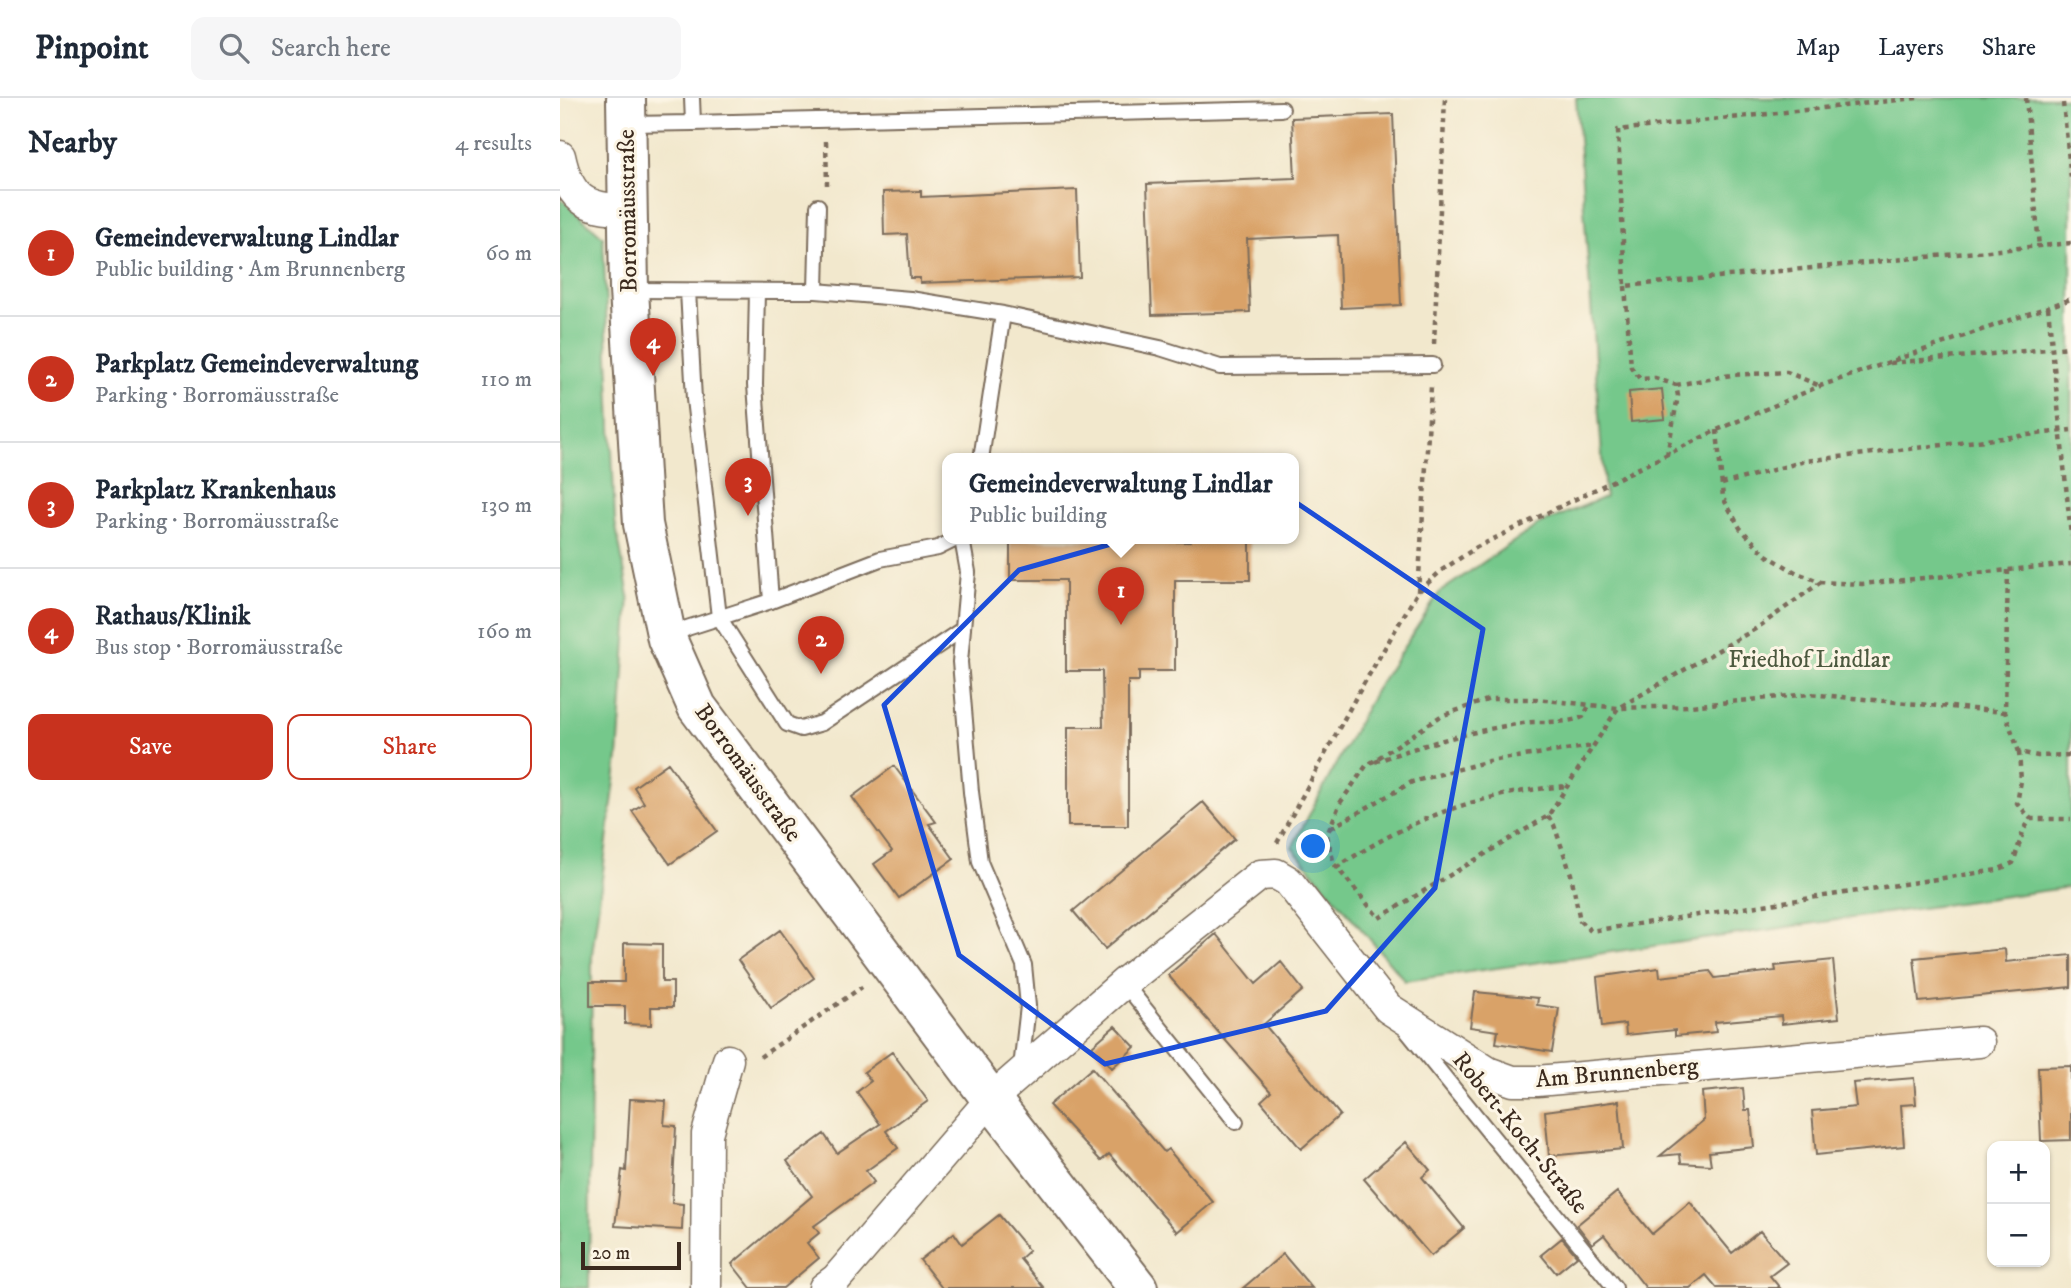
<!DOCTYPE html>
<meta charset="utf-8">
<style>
body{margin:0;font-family:"IM FELL DW Pica",serif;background:#f6f6f7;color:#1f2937}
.controls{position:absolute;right:21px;bottom:21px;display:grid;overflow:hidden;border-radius:14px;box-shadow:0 2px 5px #0004}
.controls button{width:63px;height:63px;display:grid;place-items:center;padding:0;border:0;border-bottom:2px solid #e0e1e3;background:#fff;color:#1f2937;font:35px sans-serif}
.scale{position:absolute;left:21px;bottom:18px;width:100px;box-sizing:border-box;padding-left:7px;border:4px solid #3b2a1e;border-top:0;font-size:19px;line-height:24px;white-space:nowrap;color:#3b2a1e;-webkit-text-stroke:5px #fcf5e5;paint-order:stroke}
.you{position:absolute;left:754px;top:749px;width:24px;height:24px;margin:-18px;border:5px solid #fff;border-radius:50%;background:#1a73e8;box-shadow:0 0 0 10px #1a73e833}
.badge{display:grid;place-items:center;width:46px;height:46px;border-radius:50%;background:#c8321e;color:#fff;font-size:23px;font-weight:700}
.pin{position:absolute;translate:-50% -58px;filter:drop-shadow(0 2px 4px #0008)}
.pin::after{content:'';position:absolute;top:37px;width:24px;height:21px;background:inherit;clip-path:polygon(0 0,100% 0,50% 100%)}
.popup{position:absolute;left:382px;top:355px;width:357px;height:91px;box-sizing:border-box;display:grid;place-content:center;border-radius:14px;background:#fff;filter:drop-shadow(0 2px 5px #0005);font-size:23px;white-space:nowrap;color:#747a83}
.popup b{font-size:26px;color:#1f2937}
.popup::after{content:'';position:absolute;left:50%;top:100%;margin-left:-14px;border:14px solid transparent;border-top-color:#fff}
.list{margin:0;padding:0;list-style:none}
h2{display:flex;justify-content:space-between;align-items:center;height:91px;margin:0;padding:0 28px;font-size:30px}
h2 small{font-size:23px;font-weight:400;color:#747a83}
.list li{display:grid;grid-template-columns:46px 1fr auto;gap:21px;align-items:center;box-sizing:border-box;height:126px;padding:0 28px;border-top:2px solid #e0e1e3}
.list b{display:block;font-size:26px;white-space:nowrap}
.list p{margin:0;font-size:23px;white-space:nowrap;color:#747a83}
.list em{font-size:23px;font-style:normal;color:#747a83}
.actions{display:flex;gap:14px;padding:21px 28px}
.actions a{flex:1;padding:16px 0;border:2px solid #c8321e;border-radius:14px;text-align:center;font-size:24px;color:#c8321e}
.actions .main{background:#c8321e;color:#fff}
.icon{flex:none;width:38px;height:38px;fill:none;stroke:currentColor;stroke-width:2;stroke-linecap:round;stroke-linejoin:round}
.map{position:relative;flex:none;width:1511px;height:1190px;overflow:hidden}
header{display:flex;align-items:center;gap:42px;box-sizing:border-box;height:98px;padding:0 35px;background:#fff;border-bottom:2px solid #e0e1e3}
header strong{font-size:33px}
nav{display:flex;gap:38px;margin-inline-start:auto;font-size:24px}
.search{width:490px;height:63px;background:#f6f6f7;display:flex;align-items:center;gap:18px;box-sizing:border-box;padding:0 24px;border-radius:14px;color:#747a83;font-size:26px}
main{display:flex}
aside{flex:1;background:#fff}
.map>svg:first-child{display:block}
</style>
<header>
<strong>Pinpoint</strong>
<div class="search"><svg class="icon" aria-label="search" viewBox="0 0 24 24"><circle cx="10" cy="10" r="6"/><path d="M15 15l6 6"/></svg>Search here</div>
<nav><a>Map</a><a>Layers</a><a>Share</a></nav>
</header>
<main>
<aside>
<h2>Nearby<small>4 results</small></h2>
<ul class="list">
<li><span class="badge">1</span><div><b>Gemeindeverwaltung Lindlar</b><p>Public building · Am Brunnenberg</p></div><em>60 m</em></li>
<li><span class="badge">2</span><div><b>Parkplatz Gemeindeverwaltung</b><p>Parking · Borromäusstraße</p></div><em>110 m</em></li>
<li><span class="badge">3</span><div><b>Parkplatz Krankenhaus</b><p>Parking · Borromäusstraße</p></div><em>130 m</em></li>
<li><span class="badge">4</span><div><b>Rathaus/Klinik</b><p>Bus stop · Borromäusstraße</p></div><em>160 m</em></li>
</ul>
<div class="actions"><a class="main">Save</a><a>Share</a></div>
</aside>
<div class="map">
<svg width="1511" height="1190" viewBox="0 0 1511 1190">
<rect width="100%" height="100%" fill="#fcf5e5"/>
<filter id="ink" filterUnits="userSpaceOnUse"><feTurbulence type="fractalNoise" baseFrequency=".0143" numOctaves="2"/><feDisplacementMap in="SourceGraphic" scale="14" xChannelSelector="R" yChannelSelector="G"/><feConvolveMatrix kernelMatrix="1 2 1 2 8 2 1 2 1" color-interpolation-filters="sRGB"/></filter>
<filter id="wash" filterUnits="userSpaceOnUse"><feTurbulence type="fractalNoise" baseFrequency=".00686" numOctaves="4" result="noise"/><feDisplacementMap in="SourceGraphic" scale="28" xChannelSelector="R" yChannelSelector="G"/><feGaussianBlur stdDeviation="1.57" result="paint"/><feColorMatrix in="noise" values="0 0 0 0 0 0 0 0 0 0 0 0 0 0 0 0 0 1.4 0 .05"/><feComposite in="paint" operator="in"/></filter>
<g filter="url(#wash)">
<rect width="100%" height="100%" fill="#f2e8cd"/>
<path fill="#75c88b" stroke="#587954" stroke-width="2" d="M1016,0H1511V789L845,883L732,749L815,593L880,494L978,427L1045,399Z
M0,100L43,139L55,423L69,498L58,660L32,856L29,1190H0Z"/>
<g id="blocks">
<path fill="#d9a267" d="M833,16L841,207L781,210L778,137L687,141L690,214L592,217L587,86L735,80L732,20Z
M517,92L520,179L360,185V180H350L347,136L324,137L323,94L361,93V99Z
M1102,291L1105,321L1071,324L1069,294Z
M450,441L630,444V441H690V482H615V573H579V583H568V728H508V629H543L542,573H506V482H450Z
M108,665L157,733L110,766L72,713L84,705L74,689Z
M334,668L376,724L369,726L394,761L339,800L314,766L332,753L292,699Z
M643,704L675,741L545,851L513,813Z
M220,832L254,880L211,910L178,862Z
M656,836L696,886L721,864L743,892L704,926L780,1017L741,1051L701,1003L711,994L608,877Z
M64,845L102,846V884H113V909H91V927L65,926V908H30V884H64Z
M1445,851L1446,864L1511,857V889L1359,904L1354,860Z
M1273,862L1279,920L1222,926L1221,918L1155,924L1156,934L1115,938V932L1066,937L1065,926L1042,929L1037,879L1099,870L1100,879L1150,873L1155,880L1216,873L1215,868Z
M915,894L978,900L977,907L999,910L992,954L936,945L938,933L910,929Z
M555,928L575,949L552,970L532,948Z
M332,954L368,1003L326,1033L338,1050L306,1073L314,1084L254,1128L259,1135L247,1145L259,1160L223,1190H191L172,1166L252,1098L227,1063L264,1036L277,1055L320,1026L297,994L311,983L304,974Z
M1511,968V1042L1481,1043L1478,969Z
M532,970L604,1054L608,1051L653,1104L617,1134L549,1056L541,1063L489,1007Z
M1354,980L1356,1006L1341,1007L1344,1048L1256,1057L1252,1013L1296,1009L1293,985Z
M1183,990L1185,1012H1190L1194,1049L1149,1054L1151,1067L1121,1065L1120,1056L1100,1058L1144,1022L1142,994Z
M70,1001L106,1003L104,1027L116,1028L112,1105L123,1106L122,1132L55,1128L62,1072L66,1073Z
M1059,1003L1063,1051L989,1058L985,1013Z
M846,1044L870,1072L862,1079L904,1130L871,1158L804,1081Z
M1057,1094L1092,1136L1130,1104L1172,1155L1200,1133L1227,1165L1210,1178L1220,1190H1157L1146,1177L1130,1190H1086L1044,1137L1032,1146L1017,1127Z
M439,1117L469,1153L460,1161L484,1190H382L360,1162L394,1135L402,1146Z
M1002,1140L1017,1158L996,1175L981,1157Z
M723,1156L752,1190H683Z"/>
</g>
</g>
<g filter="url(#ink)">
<use href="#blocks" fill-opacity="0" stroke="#7b6c5b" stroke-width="2"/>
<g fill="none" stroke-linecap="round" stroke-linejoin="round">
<defs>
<path id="lane" d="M133,25L722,11
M68,26L133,25L132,0
M70,192L256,193L350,201L443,216L600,250L660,269L873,267
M128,193L134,301L159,519L227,626L241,631L262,625L403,531
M197,193L195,287L211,503
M256,193L258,108
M421,361L443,216
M402,441L408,474L400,564L411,694L420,764L464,867L468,908L461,970
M107,541L127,530L211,503L320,461L378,450L396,441
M564,885L676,1024
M847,933L1055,1190"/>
<path id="street" d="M0,58C9,100 24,111 66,111
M146,1190L147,1036L168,962
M264,1190L276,1181L431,1001L564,885L700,777L716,776L728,783L828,910L928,974L953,983H977L1419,944"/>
<path id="secondary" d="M66,0L69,192L83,426L107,541L137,609L431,1001L578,1190"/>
</defs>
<use href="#lane" stroke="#7b6c5b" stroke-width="18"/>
<use href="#street" stroke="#7b6c5b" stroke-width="33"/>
<use href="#secondary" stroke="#7b6c5b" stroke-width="42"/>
<path stroke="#7b6c5b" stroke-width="4.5" stroke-dasharray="5 5" stroke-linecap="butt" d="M1357,0L1058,32L1065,188L1511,145
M1466,0L1479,149
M1503,5L1511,81
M266,43L267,87
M1065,188L1071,269L1080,281L1095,280L1116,287L1118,298L1107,357
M1488,209L1511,438
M874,246L885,0
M1330,265L1511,249
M1116,287L1171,277L1227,274L1260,288
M1157,332L1163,400L1180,430L1206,457L1237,475L1261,484L1302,486L1511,466
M1162,386L1245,363L1511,332
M1448,472L1445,614L1459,654L1478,658L1511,657
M1261,484L1197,530L1058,610L988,718L819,820L774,766L767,737L780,705L806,668L881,618L930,601H976L1058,610L1131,608L1249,596L1445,614
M858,494L871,289
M1459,654L1461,683L1457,705L1471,721
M815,664C863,646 912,633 963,625C983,622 1003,627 1023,619L1029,608
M988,718L994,727L1011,776L1020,823L1031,833L1437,772L1453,765L1464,731L1471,721H1511
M771,730L852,684L929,663L1033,648
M717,745L796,599L857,495L882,472L917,449L1157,332L1260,288L1511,201
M747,758L768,741
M776,770C851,720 918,695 1007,688
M200,959L302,889"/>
<use href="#lane" stroke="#fff" stroke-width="14"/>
<use href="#street" stroke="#fff" stroke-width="30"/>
<use href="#secondary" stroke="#fff" stroke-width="38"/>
</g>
</g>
<path fill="none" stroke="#1d4ed8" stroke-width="5" stroke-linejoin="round" d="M725,397L923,531L875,790L766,913L545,966L399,857L324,607L459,472Z"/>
<g text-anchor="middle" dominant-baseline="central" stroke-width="6" stroke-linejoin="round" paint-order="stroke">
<g font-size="24" fill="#3b2a1e" stroke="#fcf5e5">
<text transform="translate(68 113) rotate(-91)">Borromäusstraße</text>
<text transform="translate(188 675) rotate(54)">Borromäusstraße</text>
<text transform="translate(1057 975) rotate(-5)">Am Brunnenberg</text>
<text transform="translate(960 1035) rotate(51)">Robert-Koch-Straße</text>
</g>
<g font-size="24" fill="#4c593f" stroke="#fcf5e5">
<text x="1249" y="562">Friedhof Lindlar</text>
</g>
</g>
</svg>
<div class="controls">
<button>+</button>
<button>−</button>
</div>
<div class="scale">20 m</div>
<div class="you"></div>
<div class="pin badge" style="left:561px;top:527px">1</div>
<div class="popup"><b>Gemeindeverwaltung Lindlar</b>Public building</div>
<div class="pin badge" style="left:261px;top:576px">2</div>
<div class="pin badge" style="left:188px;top:418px">3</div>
<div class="pin badge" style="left:93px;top:278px">4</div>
</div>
</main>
